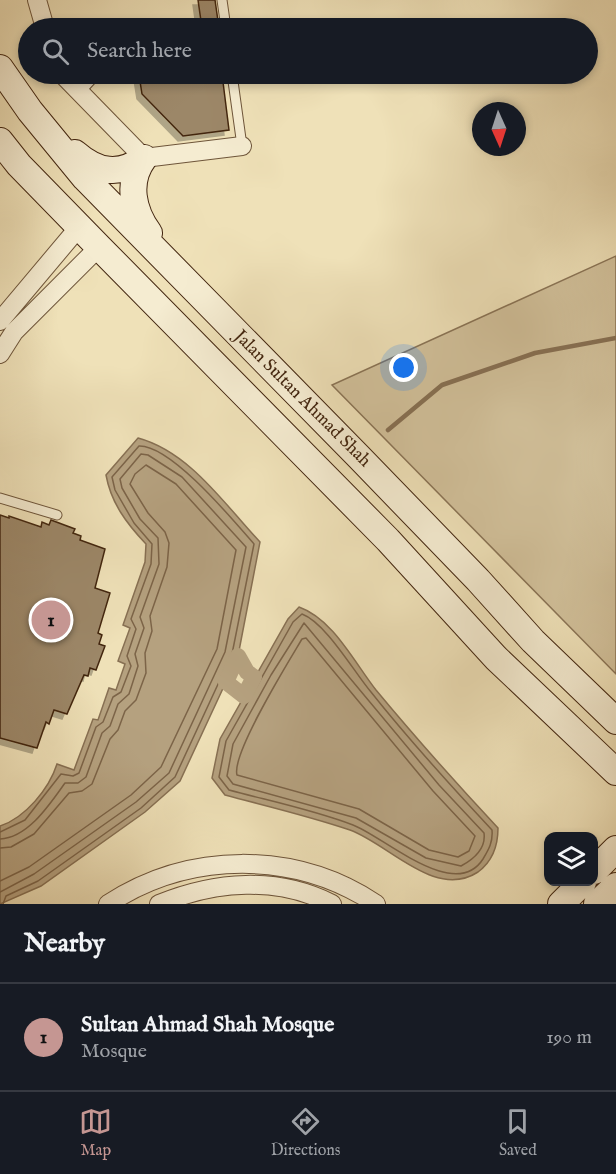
<!DOCTYPE html>
<style>
body{margin:0;font-family:"IM FELL English",serif;background:#20242c;color:#f1f3f6}
.controls{position:absolute;right:18px;bottom:18px;display:grid;overflow:hidden;border-radius:12px;box-shadow:0 3px 9px #0003}
.controls button{width:54px;height:54px;display:grid;place-items:center;padding:0;border:0;border-bottom:2px solid #363941;background:#171b24;color:#f1f3f6;font:30px sans-serif}
.compass{position:absolute;left:472px;top:102px;width:54px;height:54px;border-radius:50%;background:#171b24;box-shadow:0 3px 9px #0003;rotate:177deg}
.you{position:absolute;left:404px;top:368px;width:21px;height:21px;margin:-15px;border:4px solid #fff;border-radius:50%;background:#1a73e8;box-shadow:0 0 0 9px #1a73e833}
.badge{display:grid;place-items:center;width:39px;height:39px;border-radius:50%;background:#c59692;color:#111;font-size:20px;font-weight:700}
.pin{position:absolute;translate:-50% -50%;border:3px solid #fff;box-shadow:0 2px 6px #0006}
.list{margin:0;padding:0;list-style:none}
h2{display:flex;justify-content:space-between;align-items:center;height:78px;margin:0;padding:0 24px;font-size:26px}
h2 small{font-size:20px;font-weight:400;color:#9ea1a6}
.list li{display:grid;grid-template-columns:39px 1fr auto;gap:18px;align-items:center;box-sizing:border-box;height:108px;padding:0 24px;border-top:2px solid #363941}
.list b{display:block;font-size:22px;white-space:nowrap}
.list p{margin:0;font-size:20px;white-space:nowrap;color:#9ea1a6}
.list em{font-size:20px;font-style:normal;color:#9ea1a6}
.icon{flex:none;width:33px;height:33px;fill:none;stroke:currentColor;stroke-width:2;stroke-linecap:round;stroke-linejoin:round}
.map{position:relative;flex:none;width:616px;height:904px;overflow:hidden}
.search{position:absolute;background:#171b24;box-shadow:0 3px 9px #0003;left:18px;right:18px;top:18px;height:66px;display:flex;align-items:center;gap:15px;box-sizing:border-box;padding:0 21px;border-radius:33px;color:#9ea1a6;font-size:22px}
.sheet{height:186px;background:#171b24}
nav{display:flex;justify-content:space-around;align-items:center;box-sizing:border-box;height:84px;border-top:2px solid #363941;background:#171b24;font-size:16px;color:#9ea1a6}
nav a{display:grid;justify-items:center;gap:3px}
nav .on{color:#c59692}
.map>svg:first-child{display:block}
</style>
<div class="map">
<svg width="616" height="904" viewBox="0 0 616 904">
<defs>
<filter id="shadow"><feDropShadow dx="-5" dy="5" stdDeviation="0" flood-color="#0004"/></filter>
</defs>
<rect width="100%" height="100%" fill="#efe1b8"/>
<filter id="stains"><feTurbulence type="fractalNoise" baseFrequency=".00333" numOctaves="4"/><feColorMatrix values="0 0 0 0 .2 0 0 0 0 .09 0 0 0 0 .02 0 0 0 .5 -.17"/></filter>
<radialGradient id="worn" r=".72"><stop offset=".6" stop-color="#630" stop-opacity="0"/><stop offset="1" stop-color="#630" stop-opacity=".3"/></radialGradient>
<path fill="#d2c19b" stroke="#8a7456" stroke-width="1.5" d="M616,256V674L332,385Z"/>
<path fill="#b5a17f" stroke="#877053" stroke-width="1.5" d="M138,438C190,452 225,505 260,542L238,656L180,781L145,812L41,886L0,904V826C25,818 49,789 57,764L74,770L93,719L98,720L109,688L116,690L125,664L118,661L130,628L123,625L145,562L146,544C127,524 111,503 106,475Z
M299,607C333,619 354,662 376,690C415,737 456,783 498,828C498,845 493,861 478,872C435,900 389,844 350,830C309,816 266,806 225,795L212,778L220,739L288,619Z"/>
<g fill="none" stroke-linecap="round" stroke-linejoin="round">
<path stroke="#7c6448" stroke-width="1.5" d="M302,614C326,623 354,672 371,692C409,740 450,785 492,830C493,842 489,849 483,859C455,903 383,836 353,825C314,810 270,801 229,790L219,777L226,741L293,622Z
M304,623L439,785L484,833C486,848 474,859 461,866L426,858L356,818L233,784L227,776L233,744L271,675Z
M306,638L433,791L475,836L469,851L458,857L429,850L359,809L237,775C231,754 289,661 302,639Z
M0,832L25,820L61,774L73,776L79,773L96,727L103,722L113,697L121,692L131,666L127,656L136,629L131,619L151,564L152,544L134,523L115,490L112,477L139,446C171,445 233,520 254,544L232,654L175,777L141,808L38,881L6,896L3,904
M0,839C28,838 50,804 65,783H78L86,777L102,733L110,726L118,704L129,694L138,666L135,654L144,628L140,617L159,564L158,538L140,519L122,488L120,479L141,454L148,455L182,477L246,547L225,652L169,773L136,802L34,874L0,892
M0,848L11,847L34,834L69,793L82,791L92,784L110,739L118,730L125,711L136,700L146,673L145,653L152,631L150,616L167,567L169,543L165,532L148,513L130,484L135,474L146,465L176,484L236,550L217,649L161,767L131,795L29,867L0,881"/>
<path stroke="#877053" stroke-width="4.5" d="M388,430L442,385L535,353L616,338"/>
<path stroke="#b5a17f" stroke-width="16" d="M238,656L247,672L254,677L244,696L226,682Z"/>
</g>
<path fill="#9c8767" stroke="#432610" stroke-width="1.5" filter="url(#shadow)" d="M198,0H215L219,28H202Z
M222,74L229,130L183,136L142,94L139,75Z
M0,515L9,518V516L41,527L42,522L49,525L51,520L75,529L73,533L81,536L80,540L105,549L95,588L110,593L98,633L102,635L99,644L105,646L96,670L90,668L88,676L84,675L67,714L54,710L49,724L46,722L37,748L0,738Z"/>
<g fill="none" stroke-linecap="round" stroke-linejoin="round">
<defs>
<path id="lane" d="M222,0L226,28
M232,74L242,146
M80,92L93,78L116,74
M0,498L57,515"/>
<path id="street" d="M37,0L45,28
M62,74L144,158L242,146
M0,321L79,227
M0,354L14,332L99,247
M108,904C189,851 295,850 376,904
M159,904C215,881 277,876 332,904"/>
<path id="secondary" d="M0,68L30,111L85,178L359,457L478,580L533,641L616,721
M0,141L19,165L99,247L388,540L496,658L616,772
M75,153C97,172 119,177 144,158
M144,158C126,182 133,211 149,233
M594,871L616,849
M561,904L583,882
M597,904L616,886"/>
</defs>
<use href="#lane" stroke="#6e553a" stroke-width="11"/>
<use href="#street" stroke="#6e553a" stroke-width="20"/>
<use href="#secondary" stroke="#432610" stroke-width="28"/>
<use href="#lane" stroke="#f5ecd1" stroke-width="9"/>
<use href="#street" stroke="#f5ecd1" stroke-width="18"/>
<use href="#secondary" stroke="#f5ecd1" stroke-width="26"/>
</g>
<g text-anchor="middle" dominant-baseline="central" stroke-width="4.5" stroke-linejoin="round" paint-order="stroke">
<g font-size="18" fill="#432610" stroke="#f5ecd1">
<text transform="translate(302 399) rotate(45)">Jalan Sultan Ahmad Shah</text>
</g>
</g>
<rect width="100%" height="100%" filter="url(#stains)"/>
<rect width="100%" height="100%" fill="url(#worn)"/>
</svg>
<div class="controls">
<button><svg class="icon" aria-label="layers" viewBox="0 0 24 24"><path d="M12 4l9 5-9 5-9-5zM3 14l9 5 9-5"/></svg></button>
</div>
<svg class="compass" viewBox="-18 -18 36 36"><path d="M0-13l5 13h-10z" fill="#e53935"/><path d="M0 13l5-13h-10z" fill="#9ea1a6"/></svg>
<div class="you"></div>
<div class="pin badge" style="left:51px;top:620px">1</div>
<div class="search"><svg class="icon" aria-label="search" viewBox="0 0 24 24"><circle cx="10" cy="10" r="6"/><path d="M15 15l6 6"/></svg>Search here</div>
</div>
<section class="sheet">
<h2>Nearby<small></small></h2>
<ul class="list">
<li><span class="badge">1</span><div><b>Sultan Ahmad Shah Mosque</b><p>Mosque</p></div><em>190 m</em></li>
</ul>
</section>
<nav>
<a class="on"><svg class="icon" aria-label="map" viewBox="0 0 24 24"><path d="M3 6l6-2 6 2 6-2v14l-6 2-6-2-6 2zM9 4v14M15 6v14"/></svg>Map</a>
<a><svg class="icon" aria-label="directions" viewBox="0 0 24 24"><path d="M12 3l9 9-9 9-9-9zM9 14v-3h6M13 9l2 2-2 2"/></svg>Directions</a>
<a><svg class="icon" aria-label="saved" viewBox="0 0 24 24"><path d="M7 4h10v16l-5-4-5 4z"/></svg>Saved</a>
</nav>
